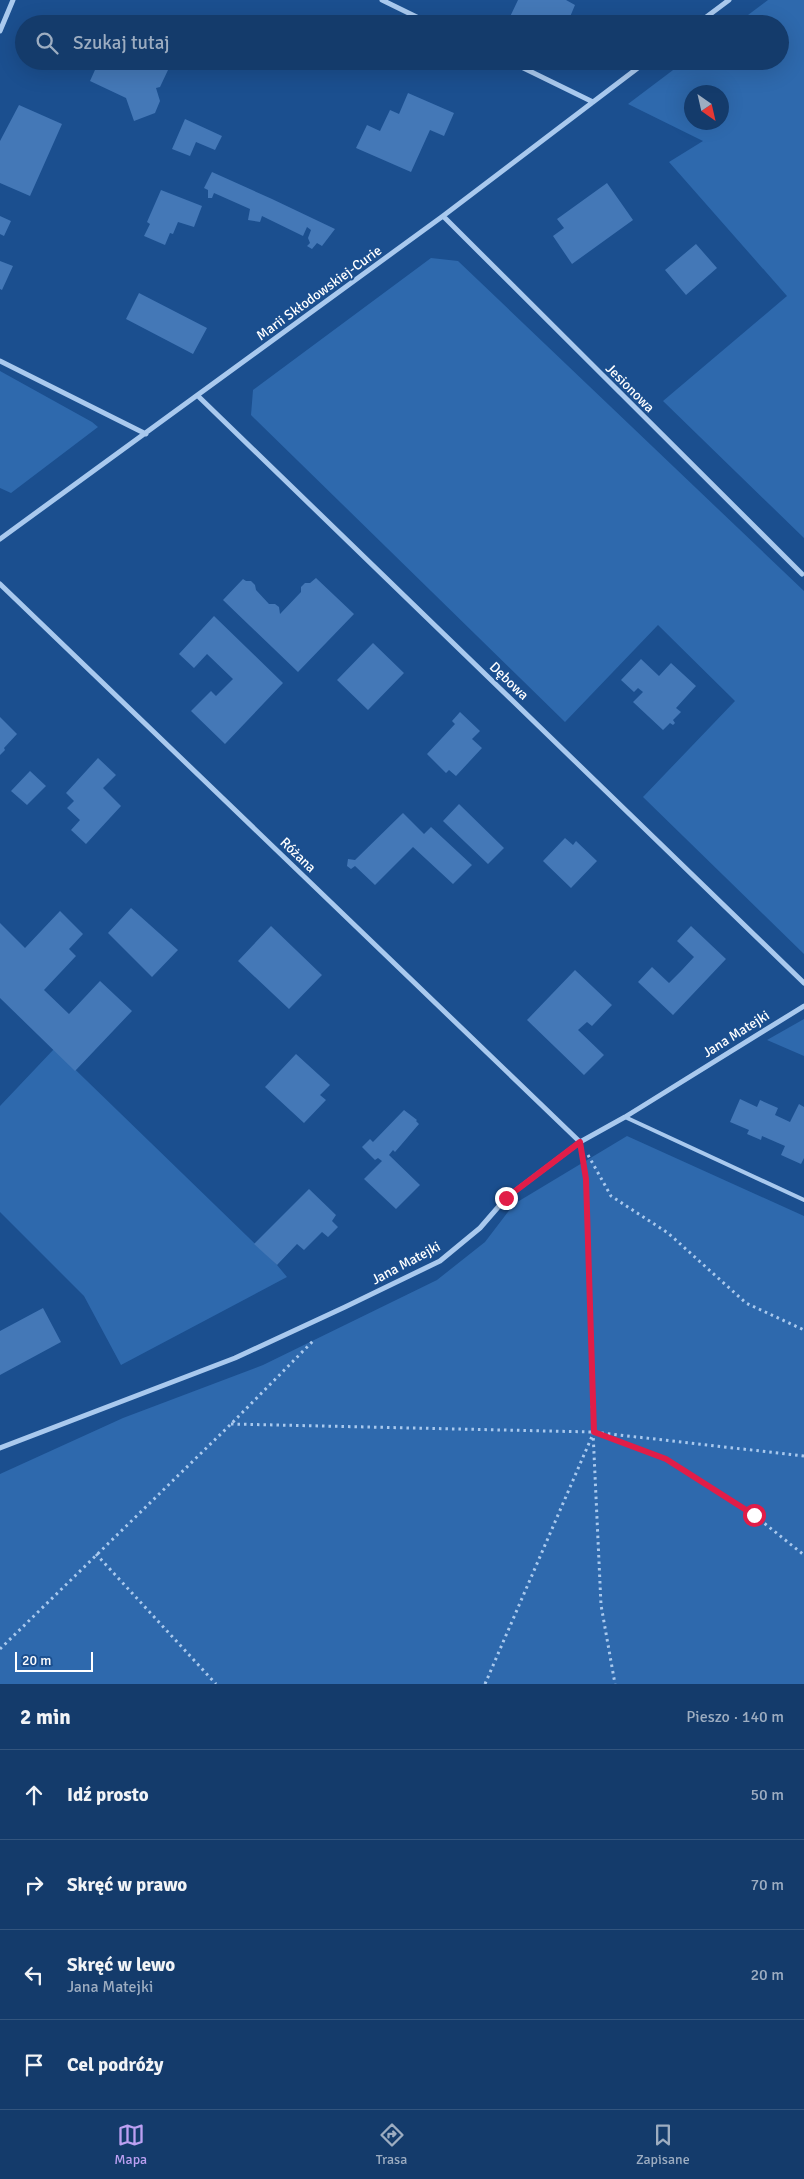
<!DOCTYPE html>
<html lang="pl">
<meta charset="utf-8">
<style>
body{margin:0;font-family:Signika,sans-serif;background:#214673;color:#f1f3f6}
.compass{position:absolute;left:684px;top:85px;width:45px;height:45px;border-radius:50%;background:#143b6b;box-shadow:0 5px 20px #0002;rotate:146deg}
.scale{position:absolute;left:15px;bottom:12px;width:78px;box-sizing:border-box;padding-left:5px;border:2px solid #fff;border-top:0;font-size:14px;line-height:18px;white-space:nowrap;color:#fff;-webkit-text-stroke:4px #1b4f8f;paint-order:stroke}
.stop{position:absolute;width:15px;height:15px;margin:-11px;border:4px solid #e11d48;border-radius:50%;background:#fff}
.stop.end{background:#e11d48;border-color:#fff;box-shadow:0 1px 5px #0008}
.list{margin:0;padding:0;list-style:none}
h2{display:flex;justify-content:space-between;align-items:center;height:65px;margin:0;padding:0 20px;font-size:21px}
h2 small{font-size:16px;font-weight:400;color:#9dadc1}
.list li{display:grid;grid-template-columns:32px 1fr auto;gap:15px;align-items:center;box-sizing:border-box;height:90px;padding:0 20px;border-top:1px solid #33557e}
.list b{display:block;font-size:19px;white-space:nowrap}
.list p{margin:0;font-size:16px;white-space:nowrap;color:#9dadc1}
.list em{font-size:16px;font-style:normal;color:#9dadc1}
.icon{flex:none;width:28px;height:28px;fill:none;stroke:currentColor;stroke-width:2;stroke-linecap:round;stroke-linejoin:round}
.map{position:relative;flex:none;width:804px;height:1684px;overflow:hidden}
.search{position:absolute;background:#143b6b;box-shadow:0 5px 20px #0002;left:15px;right:15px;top:15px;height:55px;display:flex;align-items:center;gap:12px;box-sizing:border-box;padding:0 18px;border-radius:28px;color:#9dadc1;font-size:19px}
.sheet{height:425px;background:#143b6b}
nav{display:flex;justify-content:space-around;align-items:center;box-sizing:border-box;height:70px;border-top:1px solid #33557e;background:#143b6b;font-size:14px;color:#9dadc1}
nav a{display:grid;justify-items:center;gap:2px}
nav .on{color:#bca0f2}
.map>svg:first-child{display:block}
</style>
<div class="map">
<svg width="804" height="1684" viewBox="0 0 804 1684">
<rect width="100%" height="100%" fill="#1b4f8f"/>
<path fill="#2e69ad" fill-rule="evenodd" d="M768,0H804V538L663,401L787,296L669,162L703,141L628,104L685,61H780V24H736ZM722,92V122H692V92Z
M431,258L458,261L804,591V954L643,797L735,701L658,625L565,722L251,415L253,390Z
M0,371L92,422L98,427L11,493L0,488Z
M804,1019V1056L767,1040Z
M54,1049L277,1265L287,1277L121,1365L84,1296L0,1212V1106Z
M627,1136L804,1216V1684H0V1474L123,1418L263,1365L437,1280L485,1242L514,1204Z"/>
<path fill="#4478b7" d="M518,0H566L575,5L567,24H515L508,21Z
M99,61H176L166,65L168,70L160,87L156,88L160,101L155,113L134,121L126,98L90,81Z
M408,93L454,113L444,136L430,130L411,172L356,148L367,125L380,131L390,110L399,114Z
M19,105L62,124L30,196L0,183V141Z
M185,119L222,136L215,150L196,142L190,156L172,149Z
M212,172L272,199L335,229L322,246L317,243L312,249L307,246L310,243L308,238L311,230L307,227L303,236L262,216L260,222L248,220L250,209L214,193L212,198H208V190L204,188Z
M607,183L633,220L572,264L553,236L564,228L557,219Z
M161,190L202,206L194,227L178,222L173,234L170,233L165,245L144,236L150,224L147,222Z
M0,216L11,221L4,236L0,234Z
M696,244L717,268L686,295L665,270Z
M0,261L13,266L2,290L0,289Z
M139,293L207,328L193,354L126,319Z
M316,578L354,614L298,672L223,600L243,579L246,581H251L255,585L256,590L269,604H275L279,607L280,614L301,592V587L305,583H310Z
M214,616L283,683L225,744L191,711L211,691L216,696L233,679L207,654L194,668L179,654Z
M373,643L404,673L368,710L337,680Z
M641,659L659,676L671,663L696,686L676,708L681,712L673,720L675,723L673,725L670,723L663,730L633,702L643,692L638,688L634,692L621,680Z
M460,712L480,731L472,739L482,748L456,776L449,770L446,773L427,754L455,724L452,721Z
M0,717L17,734L4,748L5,750L0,755Z
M98,758L116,775L103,788L121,806L86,844L71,830L80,820L67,808L74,801L66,793Z
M30,771L46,786L27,805L11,791Z
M459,804L504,848L488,864L443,821Z
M403,813L424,834L431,827L472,865L453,884L413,847L375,885L355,866L351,869L347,866L348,859L355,860Z
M565,838L573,845L576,841L597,861L571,888L543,861Z
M131,908L178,950L152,977L108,933Z
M60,911L83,934L69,949L76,956L44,990L69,1014L100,981L132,1011L75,1071L0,998V923L25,948Z
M271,926L322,975L289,1009L238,961Z
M691,926L726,959L673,1015L638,982L652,967L669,983L682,970L694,957L677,941Z
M575,970L612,1005L592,1026L587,1022L578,1030L604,1055L584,1075L527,1020Z
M296,1054L330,1085L320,1095L326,1100L304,1123L265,1087Z
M740,1099L757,1107L760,1100L778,1108L775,1115L790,1122L799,1104L804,1107V1158L801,1164L781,1155L785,1146L762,1136L761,1140L747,1134L749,1130L730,1122Z
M404,1110L417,1120L416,1121L419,1124L395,1152L393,1150L389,1155L420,1185L396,1209L364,1179L382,1161L378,1158L375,1160L362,1147L370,1139L373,1142Z
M309,1189L336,1215L332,1221L338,1227L328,1237L322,1232L304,1250L297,1244L277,1265L254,1244Z
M43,1308L61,1342L0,1375V1331Z"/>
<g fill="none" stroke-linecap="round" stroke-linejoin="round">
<path stroke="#a9c9ee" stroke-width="3" stroke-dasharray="2.5 4" stroke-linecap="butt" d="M588,1155L611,1196L668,1233L746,1303L804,1330
M583,1159L586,1179L593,1432L601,1605L615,1684
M231,1424L593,1432L804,1456
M600,1434L666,1459L754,1515L804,1555
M96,1554L216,1684
M0,1649L231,1424L313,1341
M485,1684L593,1434"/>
<path stroke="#a9c9ee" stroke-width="4" d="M625,1117L804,1200"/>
<path stroke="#a9c9ee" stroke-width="5" d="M382,0L431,24
M697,24L729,0
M0,31L13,0
M509,61L593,102
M443,216L802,574
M0,361L146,434
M198,396L804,983
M0,539L443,216L647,61
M0,584L580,1142
M0,1448L235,1358L345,1307L440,1261L480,1228L506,1198L580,1142L625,1117L804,1006"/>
</g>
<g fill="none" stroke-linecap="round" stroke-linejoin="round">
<path stroke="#e11d48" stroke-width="6" d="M506,1198L580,1142L586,1179L594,1432L666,1459L754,1515"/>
</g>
<g text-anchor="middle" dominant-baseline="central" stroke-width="4" stroke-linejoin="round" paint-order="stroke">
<g font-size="14" fill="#fff" stroke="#1b4f8f">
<text transform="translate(319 293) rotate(-36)">Marii Skłodowskiej-Curie</text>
<text transform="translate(630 388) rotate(45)">Jesionowa</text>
<text transform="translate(509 681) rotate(44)">Dębowa</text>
<text transform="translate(298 855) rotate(44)">Różana</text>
<text transform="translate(736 1034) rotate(-32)">Jana Matejki</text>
<text transform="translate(406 1263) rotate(-28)">Jana Matejki</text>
</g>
</g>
</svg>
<svg class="compass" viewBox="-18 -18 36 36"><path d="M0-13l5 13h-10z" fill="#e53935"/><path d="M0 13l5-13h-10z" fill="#9dadc1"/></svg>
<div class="scale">20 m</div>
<div class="stop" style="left:754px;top:1515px"></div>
<div class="stop end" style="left:506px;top:1198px"></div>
<div class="search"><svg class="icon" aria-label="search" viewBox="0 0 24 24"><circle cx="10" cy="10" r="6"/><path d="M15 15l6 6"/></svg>Szukaj tutaj</div>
</div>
<section class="sheet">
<h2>2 min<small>Pieszo · 140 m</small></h2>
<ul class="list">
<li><svg class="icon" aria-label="ahead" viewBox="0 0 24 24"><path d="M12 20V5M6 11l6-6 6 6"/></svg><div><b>Idź prosto</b></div><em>50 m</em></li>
<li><svg class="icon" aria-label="right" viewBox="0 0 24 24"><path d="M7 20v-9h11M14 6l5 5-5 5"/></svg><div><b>Skręć w prawo</b></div><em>70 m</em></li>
<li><svg class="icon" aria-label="left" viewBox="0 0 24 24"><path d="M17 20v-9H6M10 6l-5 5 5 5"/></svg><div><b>Skręć w lewo</b><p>Jana Matejki</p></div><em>20 m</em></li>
<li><svg class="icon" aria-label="arrive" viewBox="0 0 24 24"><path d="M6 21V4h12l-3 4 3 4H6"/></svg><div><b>Cel podróży</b></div></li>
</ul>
</section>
<nav>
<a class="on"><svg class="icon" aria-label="map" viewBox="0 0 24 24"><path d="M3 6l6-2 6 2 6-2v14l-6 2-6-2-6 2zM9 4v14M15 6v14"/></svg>Mapa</a>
<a><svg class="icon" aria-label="directions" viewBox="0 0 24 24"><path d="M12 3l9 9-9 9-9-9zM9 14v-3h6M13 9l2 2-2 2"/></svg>Trasa</a>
<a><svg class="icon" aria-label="saved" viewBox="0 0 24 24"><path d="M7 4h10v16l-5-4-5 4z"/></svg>Zapisane</a>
</nav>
